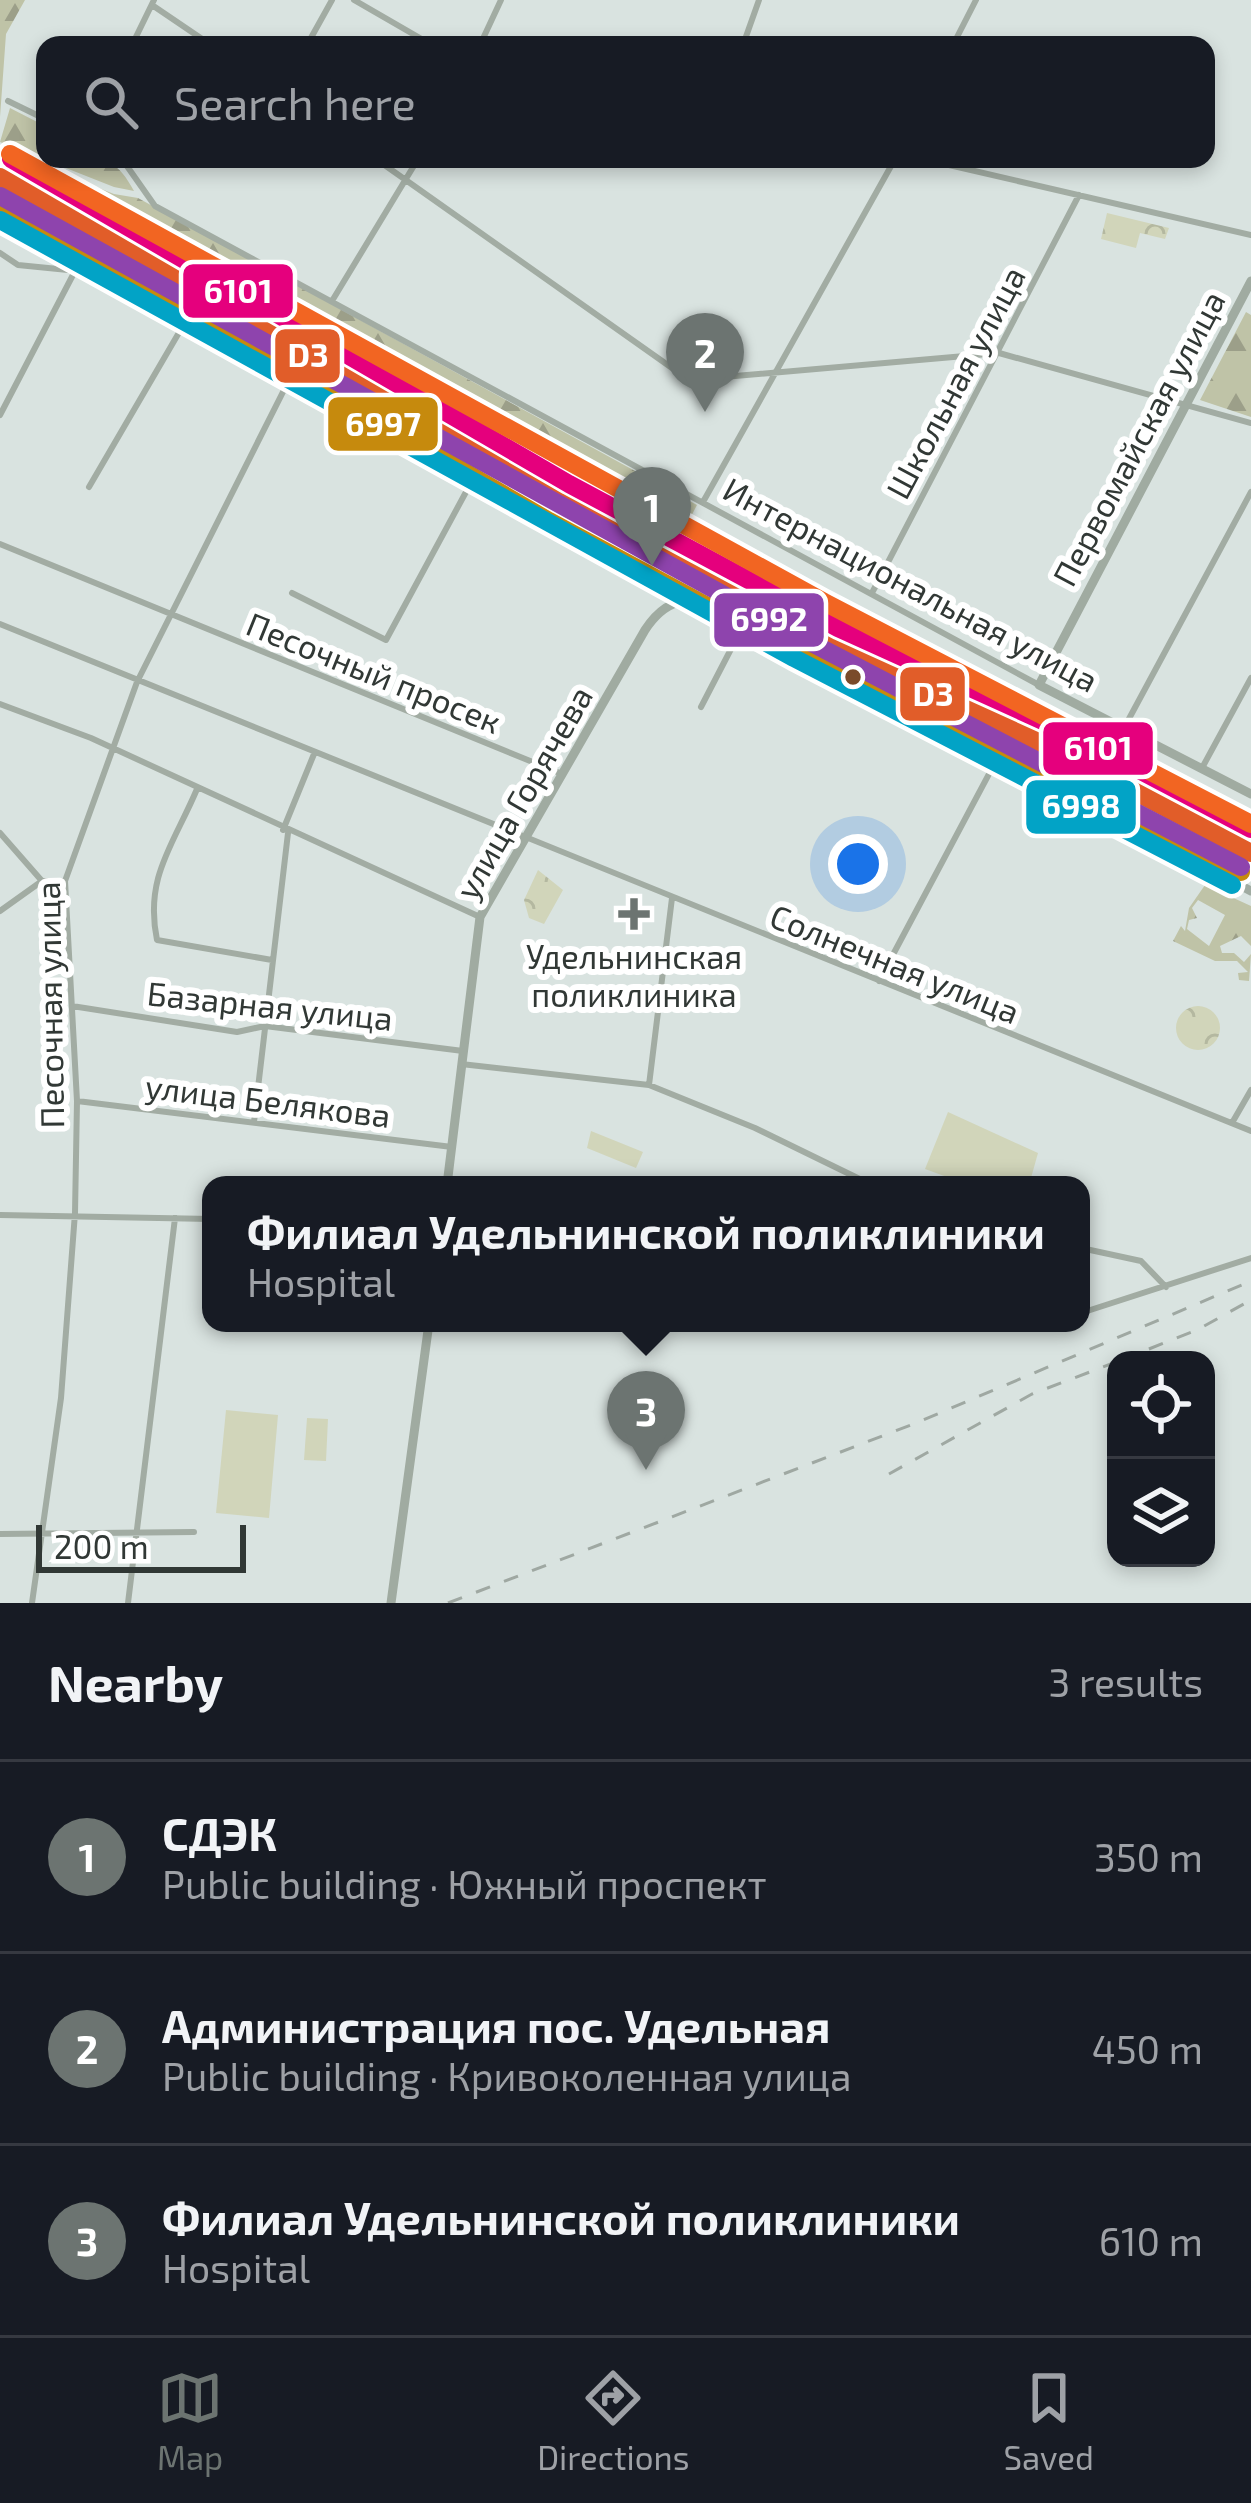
<!DOCTYPE html>
<meta charset="utf-8">
<style>
body{margin:0;font-family:"Exo 2",sans-serif;background:#242831;color:#f1f3f6}
.controls{position:absolute;right:36px;bottom:36px;display:grid;overflow:hidden;border-radius:24px;box-shadow:0 6px 18px #0003}
.controls button{width:108px;height:108px;display:grid;place-items:center;padding:0;border:0;border-bottom:3px solid #363941;background:#171b24;color:#f1f3f6;font:60px sans-serif}
.scale{position:absolute;left:36px;bottom:30px;width:210px;box-sizing:border-box;padding-left:12px;border:6px solid #313835;border-top:0;font-size:33px;line-height:42px;white-space:nowrap;color:#313835;-webkit-text-stroke:9px #fff;paint-order:stroke}
.you{position:absolute;left:858px;top:864px;width:42px;height:42px;margin:-30px;border:9px solid #fff;border-radius:50%;background:#1a73e8;box-shadow:0 0 0 18px #1a73e833}
.badge{display:grid;place-items:center;width:78px;height:78px;border-radius:50%;background:#6c7471;color:#fff;font-size:39px;font-weight:700}
.pin{position:absolute;translate:-50% -99px;filter:drop-shadow(0 3px 6px #0008)}
.pin::after{content:'';position:absolute;top:63px;width:42px;height:36px;background:inherit;clip-path:polygon(0 0,100% 0,50% 100%)}
.popup{position:absolute;left:202px;top:1176px;width:888px;height:156px;box-sizing:border-box;display:grid;place-content:center;border-radius:24px;background:#171b24;filter:drop-shadow(0 3px 9px #0005);font-size:39px;white-space:nowrap;color:#9ea1a6}
.popup b{font-size:45px;color:#f1f3f6}
.popup::after{content:'';position:absolute;left:50%;top:100%;margin-left:-24px;border:24px solid transparent;border-top-color:#171b24}
.list{margin:0;padding:0;list-style:none}
h2{display:flex;justify-content:space-between;align-items:center;height:156px;margin:0;padding:0 48px;font-size:51px}
h2 small{font-size:39px;font-weight:400;color:#9ea1a6}
.list li{display:grid;grid-template-columns:78px 1fr auto;gap:36px;align-items:center;box-sizing:border-box;height:192px;padding:0 48px;border-top:3px solid #363941}
.list b{display:block;font-size:45px;white-space:nowrap}
.list p{margin:0;font-size:39px;white-space:nowrap;color:#9ea1a6}
.list em{font-size:39px;font-style:normal;color:#9ea1a6}
.icon{flex:none;width:66px;height:66px;fill:none;stroke:currentColor;stroke-width:2;stroke-linecap:round;stroke-linejoin:round}
.map{position:relative;flex:none;width:1251px;height:1603px;overflow:hidden}
.search{position:absolute;background:#171b24;box-shadow:0 6px 18px #0003;left:36px;right:36px;top:36px;height:132px;display:flex;align-items:center;gap:30px;box-sizing:border-box;padding:0 42px;border-radius:24px;color:#9ea1a6;font-size:45px}
.sheet{height:732px;background:#171b24}
nav{display:flex;justify-content:space-around;align-items:center;box-sizing:border-box;height:168px;border-top:3px solid #363941;background:#171b24;font-size:33px;color:#9ea1a6}
nav a{display:grid;justify-items:center;gap:6px}
nav .on{color:#6c7471}
.map>svg:first-child{display:block}
</style>
<div class="map">
<svg width="1251" height="1603" viewBox="0 0 1251 1603">
<defs>
<pattern id="forest-firs" width="22" height="20" patternUnits="userSpaceOnUse" patternTransform="scale(3)"><rect width="22" height="20" fill="#bfc3a7"/><path d="M5 1l3.5 6h-7zM16 11l3.5 6h-7z" fill="#9c9f89"/></pattern>
<pattern id="park-crowns" width="20" height="18" patternUnits="userSpaceOnUse" patternTransform="scale(3)"><rect width="20" height="18" fill="#d1d5ba"/><path d="M2 6a3 3 0 1 1 6 0M12 15a3 3 0 1 1 6 0" fill="none" stroke="#b4b8a0"/></pattern>
</defs>
<rect width="100%" height="100%" fill="#d9e3e0"/>
<path fill="url(#forest-firs)" fill-rule="evenodd" d="M0,0H25L6,34L0,117Z
M10,108L45,126V159C90,159 111,147 134,191L114,187L0,142Z
M0,149L114,194L138,198L697,505L686,526L0,157Z
M86,235L219,305L322,373L600,531L597,536L123,280L117,270L92,267L76,241Z
M1246,312L1251,315V417L1200,400Z
M1205,885L1251,906V946L1241,936L1220,946L1222,953H1234L1244,962L1251,954L1249,981L1239,980L1238,973L1248,972L1237,961H1215L1173,941L1181,926L1185,931L1189,908ZM1198,900L1225,915L1209,946L1187,929L1189,920L1197,918L1192,908Z"/>
<path fill="url(#park-crowns)" d="M1107,213L1169,228L1165,239L1140,233L1136,248L1101,239Z
M538,870L563,890L544,924L529,918L524,900Z
M1176 1028a22 22 0 1 1 44 0a22 22 0 1 1-44 0Z"/>
<path fill="#d1d5ba" d="M948,1112L1038,1153L1029,1185H969L925,1169Z
M591,1131L643,1152L636,1168L587,1148Z
M226,1410L278,1415L269,1518L216,1513Z
M307,1418L328,1419L326,1461L304,1460Z"/>
<g fill="none" stroke-linecap="round" stroke-linejoin="round">
<path stroke="#a2aca3" stroke-width="6" d="M354,0L432,45
M152,5L211,45
M132,45L154,0
M307,45L332,0
M480,45L501,0
M743,45L759,0
M953,45L976,0
M8,101L45,119
M122,159L155,206L1039,685
M376,159L689,380L999,353L1251,423
M923,159L1251,235
M0,253L18,265L88,272L666,580L688,599
M332,301L418,159
M0,415L75,271
M89,487L184,324
M703,502L895,159
M0,544L562,774
M873,591L1079,195
M292,593L386,640L473,479
M0,624L1251,1131
M0,704L91,738L480,917
M701,707L745,622
M1124,728L1251,492
M1202,768L1251,678
M197,789C174,844 144,877 157,940L272,960
M283,830L314,754
M0,833L42,881H65
M0,911L42,881
M879,981L998,757
M72,1006L237,1032L265,1026L463,1051
M461,1064L649,1085L755,1128L872,1185
M649,1085L672,898
M77,1101L452,1147
M254,1122L288,833
M1232,1123L1251,1090
M0,1215L211,1219
M1081,1248L1141,1261L1166,1287
M1081,1313L1251,1258
M0,1534L194,1532
M32,1603L61,1398L75,1213L77,1101L65,881L137,682L289,380
M128,1603L175,1218"/>
<path stroke="#a0aba1" stroke-width="9" d="M1251,281L1039,685L1251,794
M447,1185L480,917L645,630C664,601 688,593 718,608L1251,891
M391,1603L429,1323"/>
<path stroke="#9fa8a2" stroke-width="3" stroke-dasharray="15 15" stroke-linecap="butt" d="M1121,1360L1197,1330L1251,1300
M889,1474L1032,1394L1116,1362
M448,1603L916,1423L1251,1281"/>
<defs>
<path id="rail-1" d="M0,177L559,502L829,647L1056,750L1251,853"/>
<path id="rail-2" d="M0,201L549,521L819,666L1047,769L1241,872"/>
<path id="rail-3" d="M11,159L569,484L838,628L1065,731L1251,829"/>
<path id="rail-4" d="M0,196L804,639L1241,867"/>
<path id="rail-5" d="M10,154L824,602L1251,824"/>
<path id="rail-6" d="M0,220L794,658L1232,885"/>
</defs>
<use href="#rail-1" stroke="#fff" stroke-width="27"/>
<use href="#rail-2" stroke="#fff" stroke-width="27"/>
<use href="#rail-3" stroke="#fff" stroke-width="27"/>
<use href="#rail-4" stroke="#fff" stroke-width="27"/>
<use href="#rail-5" stroke="#fff" stroke-width="27"/>
<use href="#rail-6" stroke="#fff" stroke-width="27"/>
<use href="#rail-1" stroke="#e15d29" stroke-width="18"/>
<use href="#rail-2" stroke="#c68a0d" stroke-width="18"/>
<use href="#rail-3" stroke="#e5007d" stroke-width="18"/>
<use href="#rail-4" stroke="#8e44ad" stroke-width="18"/>
<use href="#rail-5" stroke="#f26522" stroke-width="18"/>
<use href="#rail-6" stroke="#02a3c6" stroke-width="18"/>
</g>
<circle fill="#7a4b2a" stroke="#fff" stroke-width="4.5" cx="853" cy="677" r="10"/>
<path fill="#6c7471" stroke="#fff" stroke-width="4.5" d="M628 896h12v12h12v12h-12v12h-12v-12h-12v-12h12z"/>
<g text-anchor="middle" dominant-baseline="central" stroke-width="12" stroke-linejoin="round" paint-order="stroke">
<g font-size="33" fill="#313835" stroke="#fff">
<text transform="translate(955 382) rotate(-62)">Школьная улица</text>
<text transform="translate(1138 438) rotate(-62)">Первомайская улица</text>
<text transform="translate(911 584) rotate(28)">Интернациональная улица</text>
<text transform="translate(374 672) rotate(22)">Песочный просек</text>
<text transform="translate(523 792) rotate(-60)">улица Горячева</text>
<text transform="translate(895 963) rotate(22)">Солнечная улица</text>
<text transform="translate(49 1005) rotate(-91)">Песочная улица</text>
<text transform="translate(270 1005) rotate(6)">Базарная улица</text>
<text transform="translate(268 1100) rotate(7)">улица Белякова</text>
</g>
<g font-size="33" fill="#313835" stroke="#fff">
<text x="634" y="956">Удельнинская<tspan x="634" dy="38">поликлиника</tspan></text>
</g>
</g>
<g stroke="#fff" stroke-width="4.5">
<rect x="181" y="262" width="114" height="58" rx="12" fill="#e5007d"/>
<rect x="273" y="327" width="69" height="58" rx="12" fill="#e15d29"/>
<rect x="326" y="395" width="114" height="58" rx="12" fill="#c68a0d"/>
<rect x="712" y="591" width="114" height="58" rx="12" fill="#8e44ad"/>
<rect x="898" y="665" width="69" height="58" rx="12" fill="#e15d29"/>
<rect x="1041" y="720" width="114" height="57" rx="12" fill="#e5007d"/>
<rect x="1024" y="778" width="114" height="58" rx="12" fill="#02a3c6"/>
</g>
<g font-size="33" text-anchor="middle" font-weight="bold" fill="#fff">
<text x="238" y="303">6101</text>
<text x="308" y="367">D3</text>
<text x="383" y="436">6997</text>
<text x="769" y="631">6992</text>
<text x="933" y="706">D3</text>
<text x="1098" y="760">6101</text>
<text x="1081" y="818">6998</text>
</g>
</svg>
<div class="controls">
<button><svg class="icon" aria-label="locate" viewBox="0 0 24 24"><circle cx="12" cy="12" r="6"/><path d="M12 2v4M12 18v4M2 12h4M18 12h4"/></svg></button>
<button><svg class="icon" aria-label="layers" viewBox="0 0 24 24"><path d="M12 4l9 5-9 5-9-5zM3 14l9 5 9-5"/></svg></button>
</div>
<div class="scale">200 m</div>
<div class="you"></div>
<div class="pin badge" style="left:652px;top:566px">1</div>
<div class="pin badge" style="left:705px;top:412px">2</div>
<div class="pin badge" style="left:646px;top:1470px">3</div>
<div class="popup"><b>Филиал Удельнинской поликлиники</b>Hospital</div>
<div class="search"><svg class="icon" aria-label="search" viewBox="0 0 24 24"><circle cx="10" cy="10" r="6"/><path d="M15 15l6 6"/></svg>Search here</div>
</div>
<section class="sheet">
<h2>Nearby<small>3 results</small></h2>
<ul class="list">
<li><span class="badge">1</span><div><b>СДЭК</b><p>Public building · Южный проспект</p></div><em>350 m</em></li>
<li><span class="badge">2</span><div><b>Администрация пос. Удельная</b><p>Public building · Кривоколенная улица</p></div><em>450 m</em></li>
<li><span class="badge">3</span><div><b>Филиал Удельнинской поликлиники</b><p>Hospital</p></div><em>610 m</em></li>
</ul>
</section>
<nav>
<a class="on"><svg class="icon" aria-label="map" viewBox="0 0 24 24"><path d="M3 6l6-2 6 2 6-2v14l-6 2-6-2-6 2zM9 4v14M15 6v14"/></svg>Map</a>
<a><svg class="icon" aria-label="directions" viewBox="0 0 24 24"><path d="M12 3l9 9-9 9-9-9zM9 14v-3h6M13 9l2 2-2 2"/></svg>Directions</a>
<a><svg class="icon" aria-label="saved" viewBox="0 0 24 24"><path d="M7 4h10v16l-5-4-5 4z"/></svg>Saved</a>
</nav>
